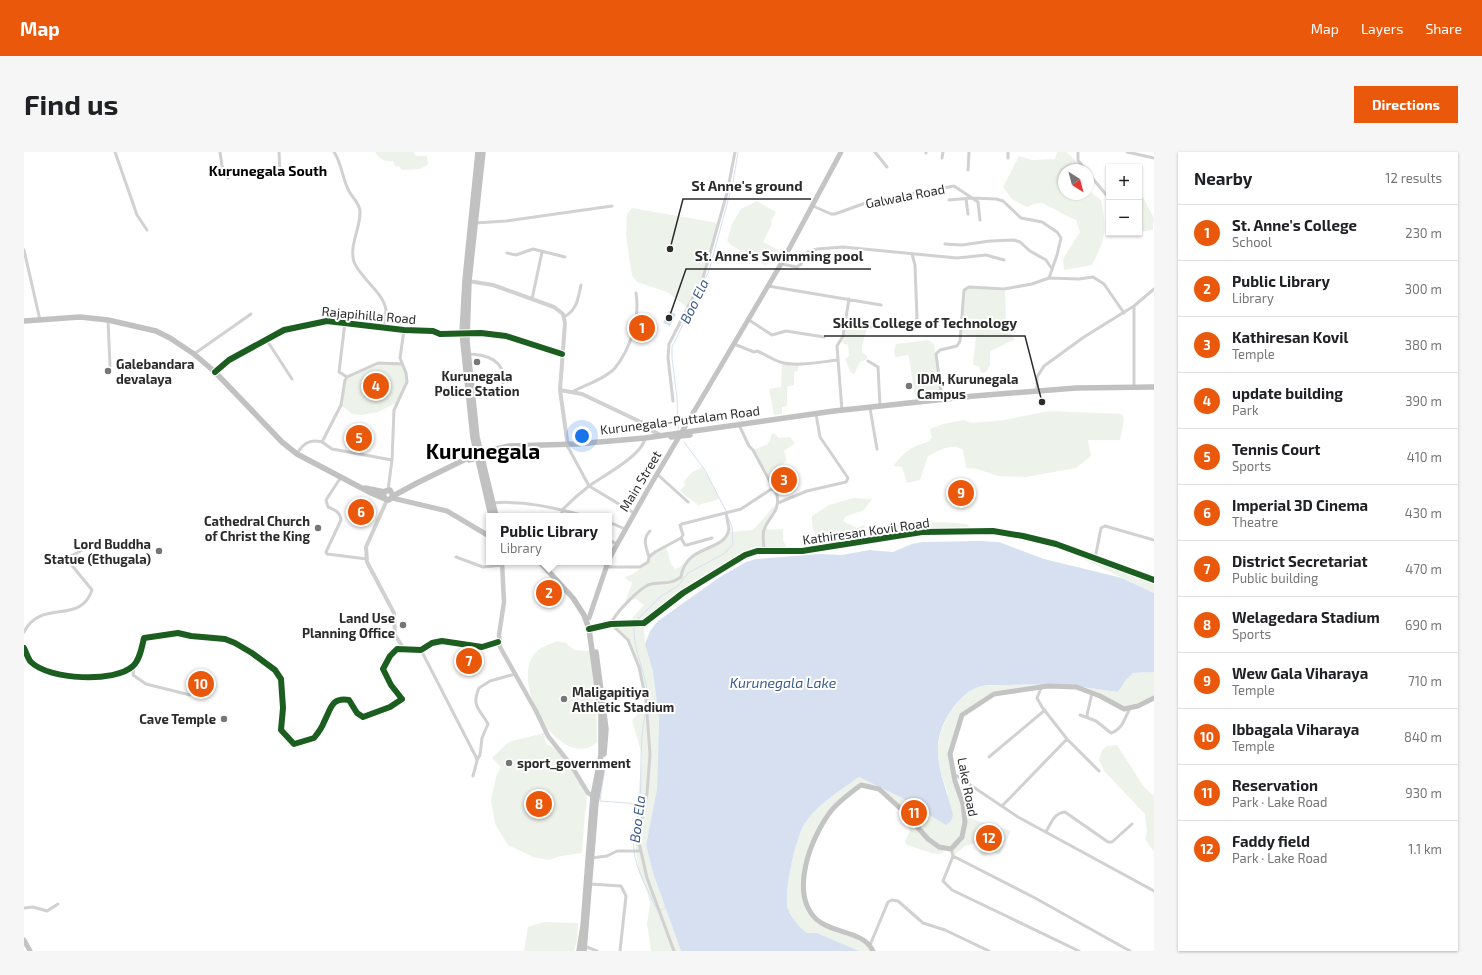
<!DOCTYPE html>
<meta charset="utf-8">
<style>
body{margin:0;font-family:"Exo 2",sans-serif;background:#f6f6f6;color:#202124}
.controls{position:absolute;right:12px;top:12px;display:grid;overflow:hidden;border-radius:0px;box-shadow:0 1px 3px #0004}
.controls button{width:36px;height:36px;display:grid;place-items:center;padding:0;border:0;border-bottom:1px solid #e0e0e0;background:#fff;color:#202124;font:20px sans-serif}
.compass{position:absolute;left:1034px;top:12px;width:36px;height:36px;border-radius:50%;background:#fff;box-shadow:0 1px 3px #0004;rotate:144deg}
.you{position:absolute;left:558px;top:284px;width:14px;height:14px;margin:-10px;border:3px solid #fff;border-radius:50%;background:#1a73e8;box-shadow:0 0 0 6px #1a73e833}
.badge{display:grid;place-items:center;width:26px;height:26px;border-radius:50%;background:#ea580c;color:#fff;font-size:13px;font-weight:700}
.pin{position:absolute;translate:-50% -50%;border:2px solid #fff;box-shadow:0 1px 4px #0006}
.popup{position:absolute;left:462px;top:361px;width:126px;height:52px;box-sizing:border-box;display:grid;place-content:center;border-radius:0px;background:#fff;filter:drop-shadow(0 1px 3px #0005);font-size:13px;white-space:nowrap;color:#757577}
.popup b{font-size:15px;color:#202124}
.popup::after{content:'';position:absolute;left:50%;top:100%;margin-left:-8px;border:8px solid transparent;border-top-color:#fff}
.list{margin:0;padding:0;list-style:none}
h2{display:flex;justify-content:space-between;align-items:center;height:52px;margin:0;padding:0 16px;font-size:17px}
h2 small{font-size:13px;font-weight:400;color:#757577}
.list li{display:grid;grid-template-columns:26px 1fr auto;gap:12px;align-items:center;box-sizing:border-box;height:56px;padding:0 16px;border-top:1px solid #e0e0e0}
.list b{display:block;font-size:15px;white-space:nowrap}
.list p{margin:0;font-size:13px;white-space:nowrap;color:#757577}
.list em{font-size:13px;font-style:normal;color:#757577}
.map{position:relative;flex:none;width:1130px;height:799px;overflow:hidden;border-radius:0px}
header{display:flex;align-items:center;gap:24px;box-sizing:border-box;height:56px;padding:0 20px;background:#ea580c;color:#fff}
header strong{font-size:19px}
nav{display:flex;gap:22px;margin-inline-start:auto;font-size:14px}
.intro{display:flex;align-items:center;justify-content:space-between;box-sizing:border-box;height:96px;padding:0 24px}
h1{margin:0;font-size:28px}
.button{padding:10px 18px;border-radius:0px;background:#ea580c;color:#fff;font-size:14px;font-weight:700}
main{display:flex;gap:24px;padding:0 24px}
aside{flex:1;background:#fff;border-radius:0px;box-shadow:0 1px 3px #0004}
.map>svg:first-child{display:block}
</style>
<header>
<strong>Map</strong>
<nav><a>Map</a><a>Layers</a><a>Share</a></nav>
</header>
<div class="intro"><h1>Find us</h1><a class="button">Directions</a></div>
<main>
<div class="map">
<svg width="1130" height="799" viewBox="0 0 1130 799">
<rect width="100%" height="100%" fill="#fff"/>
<path fill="#edf3ea" d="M351,0H389L392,4H403L404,13L396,17L378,18L375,14H371L369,9C360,10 356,7 351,0Z
M1033,0H1042L1056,12L1057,18H1040V42H1064V35L1069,42L1077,48C1083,78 1082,86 1068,113L1040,118L1039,107L1056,80L1052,68C1045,65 1038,62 1032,58C1017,51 1020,48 1003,55L988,47L979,35L995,4L1008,8L1031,7Z
M1115,44L1119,45L1130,66L1129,78L1115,80Z
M733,49L752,60L747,69L748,72L739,90L754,98L747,110L741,113L707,93L703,89L708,72L717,57Z
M608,56L694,71L679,126L665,157L643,140L613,130L608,124L602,83L603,62Z
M947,136L981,139L982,172L991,188C981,190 976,196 966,199V213L962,220L957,221L955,214L949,213L952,184L938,182L941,138Z
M821,173L843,175C842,184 837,191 838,200L843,204V207L836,210L830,222L827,221L821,207L825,204L824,193L818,191Z
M904,188L910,192L916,221L914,228L916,243L891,246L885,205L884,203L871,205L870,199L872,192Z
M758,210L775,211L774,219L770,220V233L763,235V254L758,255V262L750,263L745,237L757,235Z
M354,211L378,212L383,226L372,251L354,260L338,263L328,262L317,253L323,225Z
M1025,259L1098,262L1100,267L1096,288H1064L1067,304L1052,316L1002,325L974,324L953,317L942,316L939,298C927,290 916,299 904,304L896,328L883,331L878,315L869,314C875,307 880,300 888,296C894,292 903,292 908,286L906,277L919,272L940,268L948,271L980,268Z
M333,277L341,279L338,294L329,292Z
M750,281L755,286L766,285L771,291L760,299L763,309L756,314L758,320L745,328L729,298C738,294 747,294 747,283Z
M679,315L696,347L674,353L656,339L661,333L660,329L668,320Z
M829,346L848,347L840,358L821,365L819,369L833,376L840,373L843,389L795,397L788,372V364L805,353Z
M750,354L752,355L741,376L747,378L759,377V388L765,400L733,399L721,403L659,441L620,471L621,492L629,520L635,567L633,637L622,693L629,721L657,799H627L623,772L626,751L623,739L615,720L612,699L611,678L618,603L608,568L618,558L622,548L615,515L604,488L587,472H608L609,465L620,453L612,447L606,448L600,453L608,431L602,427L601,425L609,422L621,413L625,405L642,394L647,412L651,417L656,415L665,406L694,392L705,380L729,378Z
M917,370L943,372L948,379L898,380L861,386L860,374Z
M1024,390L1130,428V441Z
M534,489L542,491L550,498L567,499L572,541L573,590C538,623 483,530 512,500C518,494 526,492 534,489Z
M1130,520V546L1100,557L1052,535L1024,534L970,542L938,563L926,602L942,665L987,679L976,702L966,700L960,705L956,702L955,695L951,691L941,694L929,704L927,697H922L917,702L907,701L883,693L881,689L886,679L883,672L884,665L855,637L837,633L807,659L783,704L780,734L783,754L792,767L828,782L849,799H835L793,781H783C776,776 767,766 764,757C759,742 772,684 781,671C795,651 816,639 835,625L876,645L906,664L924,642C919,627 913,611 914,595C915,573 935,539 958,534C967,533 977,533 985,533C1022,531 1058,534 1094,540L1101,529L1109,521Z
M520,581L522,592C535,595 556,627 561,640C564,647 563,655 561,661L558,701L537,704L525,708L509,705L484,693L471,672L467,648L472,625L477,615L468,606L482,592L488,589Z
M1093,593L1120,635L1130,644V700L1121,687L1123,679L1121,662L1080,619L1075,608L1078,598L1083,594Z
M520,770L554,771L553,789L550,799H500L504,775Z"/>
<path fill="#d6e0f0" d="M645,159L652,162L646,174L639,171Z
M956,389L975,390L1020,407L1098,426L1130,441V520L1109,521L1101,529L1094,540C1058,534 1022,531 985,533C977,534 966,532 958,534C935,539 914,573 914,595C913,618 924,641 929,663L927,669L922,673L876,645L835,625C816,639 795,651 781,671C772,684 759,742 764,757C767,766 776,776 783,781H793L835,799H657L629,721L622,693L633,637L635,567L629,520L621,492L626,479L634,469L696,425L722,410L732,407L797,402L818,403L845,398L869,400L888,392L899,390Z"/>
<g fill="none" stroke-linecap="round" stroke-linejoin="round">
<path stroke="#d6e0f0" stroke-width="1" d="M654,277L653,246L648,206V195L685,119L709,30L714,0
M660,290L681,318L702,359
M612,469L636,445L654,434L664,421L701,401L709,392L708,375L704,365
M610,474C608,499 624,523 624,548
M621,563C615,592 618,621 616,650C615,666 608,681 610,698C612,718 624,738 632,756L638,758L641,755
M581,615L576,649L616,652"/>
<path stroke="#d1d1d1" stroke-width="3" d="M91,0L113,63L123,78
M196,0L198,14L204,26
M255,0L256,20
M310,0C318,12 318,25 324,37C327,45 337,52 336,61C336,77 325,94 330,110C337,127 360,141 362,158C362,163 360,170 360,176
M851,0L863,15
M902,0V1
M1054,0V8L1061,18
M1103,0L1130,6
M918,6L919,0
M984,6V0
M944,18L945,0
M1064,21L1085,46
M942,47L944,62
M925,48L948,46L954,50L956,68
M789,54L807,62H811L847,49L930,34L948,46L972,47L979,49L997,66L1018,70L1033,80L1037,86L1033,103L1025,126
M451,71L482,69L588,54
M921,92L938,93L966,89L990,88L996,90L1006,99L1022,108L1028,117
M0,98L16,168
M483,101L492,103L509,97L541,105
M757,112L773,115L777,112L780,103L784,100L793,97L819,95L933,106L962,103L980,108
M744,134L857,153
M508,147L518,100
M540,165C553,158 554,147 557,133
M84,168L86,214
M725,168L748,183L762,179L800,185
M321,170L315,220L323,225
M821,173L843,175L886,172L893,167L891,113L888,102
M242,187L268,227
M710,192L730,200L733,199C741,202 747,207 756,210C773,215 796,210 813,208
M170,202L227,162
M443,202C462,202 482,208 479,231
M844,209L854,215L856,254
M1110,235V154
M1013,239V225L1020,214L1060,185L1110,154L1130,137
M548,240C561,233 581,227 591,216C607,196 616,166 612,141
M918,247L912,202L916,198L933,194L936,189L940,138L945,135L980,137L1008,132L1025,126L1055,127L1069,125L1080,132L1100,161
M649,249L644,206L645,192L679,126L703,41L711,0
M846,256L853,297
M818,259L813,194L819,184L825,147
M715,273L725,294L729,298L753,343C756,361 745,363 740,378C738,384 740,393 740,400
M298,290L308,297L368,308
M544,295L565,334L610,361
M273,302C279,291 286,287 298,290L317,253L321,228L323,225L354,211L378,212
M633,322L664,350
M317,325L302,348L304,355C311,358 316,360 317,368L302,400L303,402L343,407
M364,338L368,308L370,258L383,230L382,221L376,206L380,178
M468,351C499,348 532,356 561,364
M754,351L783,339L822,330L824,326L796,285L792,262
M539,357C547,349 556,341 565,334C579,324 619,303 621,286
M537,364L539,357
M585,370L601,377
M657,386L661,393H663L688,386
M585,388L593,392
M432,405L459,415L479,413
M625,405C622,395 618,387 626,379
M1071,407L1077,376L1081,374L1130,388
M582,415H616L624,410L625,405L631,400L657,386L659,383L656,373L658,372L717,357L749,336
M565,477L587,472L620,471L659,441L721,403L733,399H778L898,380L969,379L999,384L1032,392L1130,428
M0,480C17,446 56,474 68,438L46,411L45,405L70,392L89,395
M0,496C2,500 4,507 7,510C25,528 91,531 109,514C116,508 118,494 120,486L154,481L167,484L201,487L211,491L228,501L251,518L257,527L259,556L257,578L270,592L290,586C294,581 298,576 300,570C307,557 307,545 325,548L333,561L339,565L366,555L378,547L367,533L359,517L366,504L373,497H380
M397,498L452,605L453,609L449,624
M110,514L109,523L122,532L166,543
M1018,534L1013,546L1018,555L1043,587L1075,619
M1068,541L1063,563L1064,566L1072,569L1087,581C1098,578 1101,566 1106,556
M1056,563L1064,566
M965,605L1021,558
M453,608L456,603L458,586L464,572C456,557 447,555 455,536L466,529L491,522
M930,622L994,665L1130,739
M979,653L1043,587
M1022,680C1027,671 1030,661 1041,660L1084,690H1088L1108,672
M927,697L929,704L1011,746L1106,799
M929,704L919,729L928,738L1055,799
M567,706L583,704L593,699H616
M566,732L597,734L602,744L596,799
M0,756L9,755L23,759L34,752
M846,793L864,750L868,748L874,749L899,771L921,778L965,799
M560,794L573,799
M650,799L623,726L614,686L623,642L626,602L622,548L615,515L604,488L587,472C590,462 614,438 624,433C636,428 643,435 657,425C662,391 701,401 705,377L702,361"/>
<path stroke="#d1d1d1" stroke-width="4" d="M444,129L469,133L530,155L539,162L541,171L536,238L544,295
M191,220L205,208L260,178L303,169L380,178L409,179L416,182L457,181L482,184L538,202
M536,238L558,242L621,272L620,275L637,283
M363,348L342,395L343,410L370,461L371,483L380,497L397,498L408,491L418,489L458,495L474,490"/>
<path stroke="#cacaca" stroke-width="4.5" d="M478,410L480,450L475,483L476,495L512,559L524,584L547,613L564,641L571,645"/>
<path stroke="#c4c4c4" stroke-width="5" d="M368,346L423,359L465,384
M585,407L623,339L757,112L817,0
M565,466L584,410
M0,788L6,799
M849,799C839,778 808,782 792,767C765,740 787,685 807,659C815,649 826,641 837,633L855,637L877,657L904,687L915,695L927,697L938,685L941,670L939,652L931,629L926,602L938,563L970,542L1024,534L1052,535L1076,544L1100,557L1114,554L1130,546"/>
<path stroke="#c1c1c1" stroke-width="5.5" d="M454,0L441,128L438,181L449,286L467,364
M459,0L445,129L443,189L453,285L472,364
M0,169L56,165L84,168L132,179L146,186L170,202L191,220L258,290L273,302L347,341L361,347
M647,285L666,283
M445,308L473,300
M341,336L361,340
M369,344L366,338L362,339L359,342L361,347L365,348L369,344L393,331L452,302L485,294L552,292L621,286L810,259L950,244L1052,236L1130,235
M516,410L549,446L560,463L565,477L577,563V603L569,644L559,774L555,799
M572,500L582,577L580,602
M560,799L572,651L579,611"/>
<defs>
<path id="cycleway" d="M191,220L205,208L260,178L303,169L380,178L409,179L416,182L457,181L482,184L538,202
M565,477L587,472L620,471L659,441L721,403L733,399H778L898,380L969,379L999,384L1032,392L1130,428
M0,496C2,500 4,507 7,510C25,528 91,531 109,514C116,508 118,494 120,486L154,481L167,484L201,487L211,491L228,501L251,518L257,527L259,556L257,578L270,592L290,586C294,581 298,576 300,570C307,557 307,545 325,548L333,561L339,565L366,555L378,547L367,533L359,517L366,504L373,497L397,498L408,491L418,489L458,495L474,490"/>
</defs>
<use href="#cycleway" stroke="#fff" stroke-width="8"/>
<use href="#cycleway" stroke="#1b5e20" stroke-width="6"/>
</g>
<g fill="#767676" stroke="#fff" stroke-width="1.5">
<circle cx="453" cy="210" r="4"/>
<circle cx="84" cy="219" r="4"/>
<circle cx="885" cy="234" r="4"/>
<circle cx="294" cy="376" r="4"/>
<circle cx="135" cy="399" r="4"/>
<circle cx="379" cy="473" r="4"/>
<circle cx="540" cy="547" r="4"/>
<circle cx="200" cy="567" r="4"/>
<circle cx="485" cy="611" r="4"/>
</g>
<g text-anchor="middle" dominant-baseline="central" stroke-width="4" stroke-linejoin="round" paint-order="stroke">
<g font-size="13" fill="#2c2c2c" stroke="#fff">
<text transform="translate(881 44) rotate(-11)">Galwala Road</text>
<text transform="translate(345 163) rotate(5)">Rajapihilla Road</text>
<text transform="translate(656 268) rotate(-7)">Kurunegala-Puttalam Road</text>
<text transform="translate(616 329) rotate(-59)">Main Street</text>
<text transform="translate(842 379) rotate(-8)">Kathiresan Kovil Road</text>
<text transform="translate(944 635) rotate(79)">Lake Road</text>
</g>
<g font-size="13" font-weight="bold" fill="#2c2c2c" stroke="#fff" text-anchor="start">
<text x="92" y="212">Galebandara<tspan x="92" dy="15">devalaya</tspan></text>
<text x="453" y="224" text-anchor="middle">Kurunegala<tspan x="453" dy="15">Police Station</tspan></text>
<text x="893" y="227">IDM, Kurunegala<tspan x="893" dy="15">Campus</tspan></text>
<text x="286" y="369" text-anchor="end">Cathedral Church<tspan x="286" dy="15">of Christ the King</tspan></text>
<text x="127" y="392" text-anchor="end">Lord Buddha<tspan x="127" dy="15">Statue (Ethugala)</tspan></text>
<text x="371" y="466" text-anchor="end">Land Use<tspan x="371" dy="15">Planning Office</tspan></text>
<text x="548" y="540">Maligapitiya<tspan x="548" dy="15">Athletic Stadium</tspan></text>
<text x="192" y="567" text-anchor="end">Cave Temple</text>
<text x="493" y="611">sport_government</text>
</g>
<g font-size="14" font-weight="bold" fill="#000" stroke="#fff">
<text x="244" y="18">Kurunegala South</text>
</g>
<g font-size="14" font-style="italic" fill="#3c5b8c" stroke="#fff">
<text transform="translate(670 149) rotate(-64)">Boo Ela</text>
<text x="759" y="530">Kurunegala Lake</text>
<text transform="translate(613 667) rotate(-83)">Boo Ela</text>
</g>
<g font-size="21" font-weight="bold" fill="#000" stroke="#fff">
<text x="459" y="298">Kurunegala</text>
</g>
</g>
<path fill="none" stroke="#2c2c2c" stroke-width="1.5" d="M646 97L659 47H787M645 166L662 117H847M1018 250L1001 184H800"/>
<g fill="#2c2c2c" stroke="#fff" stroke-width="1.5">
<circle cx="646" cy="97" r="4"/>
<circle cx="645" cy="166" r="4"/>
<circle cx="1018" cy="250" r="4"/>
</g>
<g font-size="14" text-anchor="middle" font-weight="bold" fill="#2c2c2c" stroke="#fff" stroke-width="4" stroke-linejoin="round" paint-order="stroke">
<text x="723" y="39">St Anne's ground</text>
<text x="755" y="109">St. Anne's Swimming pool</text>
<text x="901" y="176">Skills College of Technology</text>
</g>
</svg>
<div class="controls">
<button>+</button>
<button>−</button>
</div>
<svg class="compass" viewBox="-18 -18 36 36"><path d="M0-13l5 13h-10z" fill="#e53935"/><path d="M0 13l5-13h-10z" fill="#757577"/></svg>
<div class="you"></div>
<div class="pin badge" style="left:618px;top:176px">1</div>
<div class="pin badge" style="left:525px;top:441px">2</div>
<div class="popup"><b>Public Library</b>Library</div>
<div class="pin badge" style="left:760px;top:328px">3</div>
<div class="pin badge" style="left:352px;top:234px">4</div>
<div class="pin badge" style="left:335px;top:286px">5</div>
<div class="pin badge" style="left:337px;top:360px">6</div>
<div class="pin badge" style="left:445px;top:509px">7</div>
<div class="pin badge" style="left:515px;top:652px">8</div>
<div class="pin badge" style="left:937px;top:341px">9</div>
<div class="pin badge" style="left:177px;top:532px">10</div>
<div class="pin badge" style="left:890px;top:661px">11</div>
<div class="pin badge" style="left:965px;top:686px">12</div>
</div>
<aside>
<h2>Nearby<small>12 results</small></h2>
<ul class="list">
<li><span class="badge">1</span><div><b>St. Anne's College</b><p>School</p></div><em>230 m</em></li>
<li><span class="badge">2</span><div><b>Public Library</b><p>Library</p></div><em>300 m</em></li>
<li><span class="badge">3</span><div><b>Kathiresan Kovil</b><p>Temple</p></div><em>380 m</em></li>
<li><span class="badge">4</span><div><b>update building</b><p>Park</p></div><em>390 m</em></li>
<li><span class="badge">5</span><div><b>Tennis Court</b><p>Sports</p></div><em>410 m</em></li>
<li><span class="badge">6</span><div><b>Imperial 3D Cinema</b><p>Theatre</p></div><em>430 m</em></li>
<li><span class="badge">7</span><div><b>District Secretariat</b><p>Public building</p></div><em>470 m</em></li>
<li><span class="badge">8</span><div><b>Welagedara Stadium</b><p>Sports</p></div><em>690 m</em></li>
<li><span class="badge">9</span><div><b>Wew Gala Viharaya</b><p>Temple</p></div><em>710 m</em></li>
<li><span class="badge">10</span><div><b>Ibbagala Viharaya</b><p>Temple</p></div><em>840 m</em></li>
<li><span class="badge">11</span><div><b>Reservation</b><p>Park · Lake Road</p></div><em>930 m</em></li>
<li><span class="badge">12</span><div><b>Faddy field</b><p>Park · Lake Road</p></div><em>1.1 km</em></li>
</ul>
</aside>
</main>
